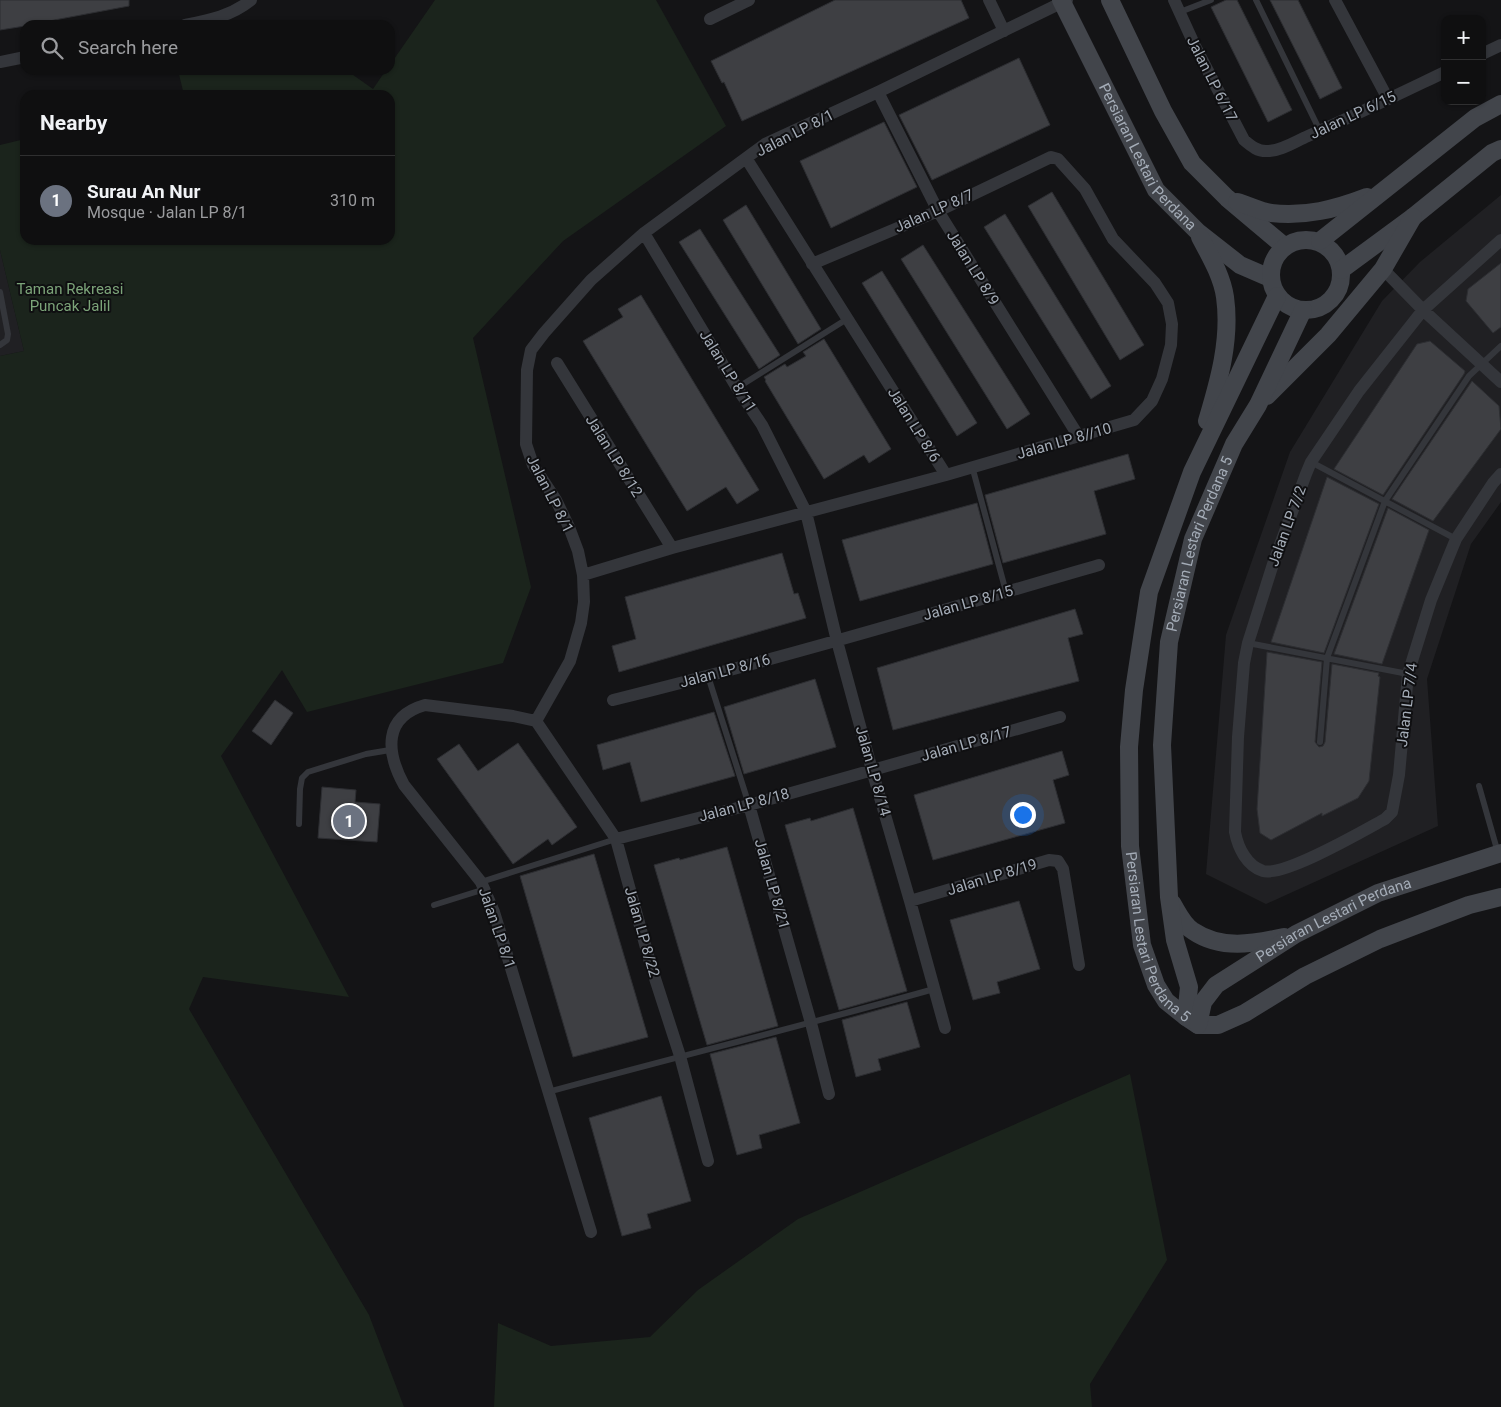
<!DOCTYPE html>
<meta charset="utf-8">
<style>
body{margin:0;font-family:Roboto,sans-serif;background:#1d1d1e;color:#f1f3f6}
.controls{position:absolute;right:15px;top:15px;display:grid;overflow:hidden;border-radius:10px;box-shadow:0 1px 4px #0004}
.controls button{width:45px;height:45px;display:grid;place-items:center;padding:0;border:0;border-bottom:1px solid #2f2f30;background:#0f0f10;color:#f1f3f6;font:25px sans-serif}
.you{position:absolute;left:1022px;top:814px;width:18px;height:18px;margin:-12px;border:4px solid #fff;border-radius:50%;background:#1a73e8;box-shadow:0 0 0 8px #1a73e833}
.badge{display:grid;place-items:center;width:32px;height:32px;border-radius:50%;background:#8c9099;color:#fff;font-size:16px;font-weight:700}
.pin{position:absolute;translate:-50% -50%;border:2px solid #fff;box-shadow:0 1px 5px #0006}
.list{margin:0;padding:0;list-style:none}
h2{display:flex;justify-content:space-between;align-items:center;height:65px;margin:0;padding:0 20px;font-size:21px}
h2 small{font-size:16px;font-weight:400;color:#9b9c9f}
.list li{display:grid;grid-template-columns:32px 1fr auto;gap:15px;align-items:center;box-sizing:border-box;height:90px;padding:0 20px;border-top:1px solid #2f2f30}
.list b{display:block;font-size:19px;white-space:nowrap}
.list p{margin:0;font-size:16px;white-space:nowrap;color:#9b9c9f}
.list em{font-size:16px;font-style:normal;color:#9b9c9f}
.icon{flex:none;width:28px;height:28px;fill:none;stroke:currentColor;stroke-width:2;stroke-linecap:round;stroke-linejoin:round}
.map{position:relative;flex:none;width:1501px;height:1407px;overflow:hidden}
.search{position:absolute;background:#0f0f10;box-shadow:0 1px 4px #0004;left:20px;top:20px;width:375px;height:55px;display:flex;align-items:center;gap:12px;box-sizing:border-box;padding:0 18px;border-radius:15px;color:#9b9c9f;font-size:19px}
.panel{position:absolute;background:#0f0f10;box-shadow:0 1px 4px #0004;left:20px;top:90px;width:375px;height:155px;border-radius:15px}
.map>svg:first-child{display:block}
</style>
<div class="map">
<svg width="1501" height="1407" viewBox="0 0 1501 1407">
<rect width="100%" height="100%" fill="#141416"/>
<path fill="#202023" d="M1501,195V502L1471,544L1427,679L1438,826L1266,904L1206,874L1226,635L1290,452L1382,301L1420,262Z
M0,250L24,351L0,356Z"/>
<path fill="#1b241c" d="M435,0H656L726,126L563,241L473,338L531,587L503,663L307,712L282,670L221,756L349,997L203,977L189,1009L369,1315L404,1407H0V356L24,351L0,250V145L25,139V240H390V95H184L178,70H346L373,89L386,70H390V65Z
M1130,1074L1167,1260L1090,1384L1092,1407H494L498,1323L551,1346L650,1337L698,1290L798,1219Z"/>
<path fill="#3e3f43" stroke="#2d2e32" d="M0,0H129V6L49,21V23L25,25V26L0,30Z
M835,0H961L969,18L742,121L724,82L722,83L711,61Z
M1226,0H1237L1292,110L1268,122L1211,7Z
M1270,0H1298L1342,88L1320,99Z
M1019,58L1050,125L932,180L899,115Z
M884,122L917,187L831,228L800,161Z
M1052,192L1144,345L1120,360L1028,206Z
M746,205L821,329L798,344L723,220Z
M1005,214L1111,386L1091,399L984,227Z
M700,229L780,355L759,369L679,242Z
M923,245L1030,414L1007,429L901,259Z
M1501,263V327L1493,333L1466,301L1468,289Z
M882,271L977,423L957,436L862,283Z
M641,295L759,490L737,504L726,487L687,511L583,341L623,317L618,309Z
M824,339L891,449L869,463L864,455L824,479L765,381L766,380L764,377L785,364L787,367L806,356L803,352Z
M1430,341L1465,371L1464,374L1383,495L1334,469L1417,344Z
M1472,381L1499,406L1501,429L1433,521L1392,499Z
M1128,454L1135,479L1094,491L1106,534L1003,563L985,495Z
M1327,477L1379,504L1324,653L1271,642Z
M977,503L993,564L860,601L842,540Z
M1388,508L1429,530L1382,664L1334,654Z
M782,553L794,594L798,593L806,618L619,672L612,646L636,639L625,597Z
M1075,609L1083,634L1068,638L1079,681L893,730L877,668Z
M1267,652L1322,662L1315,742L1319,747L1323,746L1325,742L1332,664L1379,673L1378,676L1380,677L1369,781L1358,798L1322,816V813L1271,840L1260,833L1257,809Z
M815,679L836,747L744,774L724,707Z
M275,700L293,713L271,745L252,731Z
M714,712L735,776L641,802L630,762L603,770L597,745Z
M518,743L577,827L552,845L548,839L513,864L437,759L459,744L478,771Z
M1062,751L1069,775L1053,780L1065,823L933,860L914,795Z
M322,787L356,790L355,802L380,804L377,842L318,838Z
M853,808L907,991L839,1010L785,825L810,818L811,821Z
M727,847L778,1026L707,1045L654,865L679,858L680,860Z
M594,854L648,1037L573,1057L520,876Z
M1019,901L1040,969L997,982L1000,993L973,1000L950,920Z
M907,1002L920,1047L878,1059L881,1070L856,1077L842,1020Z
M776,1037L800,1123L759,1135L762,1148L737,1155L710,1054Z
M661,1096L691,1201L647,1214L651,1228L622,1236L589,1118Z"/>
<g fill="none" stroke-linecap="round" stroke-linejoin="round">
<path stroke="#34363b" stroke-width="6" d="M1256,0L1320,131
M1180,12L1211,0
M0,292L8,334L7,340L0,345
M737,388L847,319
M1311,462L1456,539
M972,466L1006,592
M1248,643L1408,674
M708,676L749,805
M1320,742L1327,658L1385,501L1469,376L1501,346
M1479,786L1498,853
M299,824L300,789L302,778L308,772L366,754L390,750
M481,882L616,839
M434,905L485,889
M548,1092C676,1057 806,1025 934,989"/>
<path stroke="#34363b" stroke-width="12" d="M989,0L1004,31
M1174,0L1195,46L1244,140C1251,146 1258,152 1268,151C1281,151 1296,141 1308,136C1354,116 1399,94 1445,72
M1335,0L1388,99
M710,19L749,0
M185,25C210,20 231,16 251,0
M1482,54L1501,45
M0,62L25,57
M878,92L938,211L1079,437
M644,233L737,388L762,425L806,512L837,641L872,770L910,901L945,1028
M1501,240L1423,310L1359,391L1311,462L1306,474L1273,564L1248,643L1244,663L1238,737L1235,832C1238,848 1247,866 1263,871C1284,877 1363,831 1385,819L1392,812L1399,775L1408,674L1431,600L1456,539L1493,483L1501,474
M812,264L938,211L1051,157L1058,159L1085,189L1113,239L1155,283L1168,303L1172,324L1171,345L1162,379L1152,401L1134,420L946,475
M1383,269L1423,310L1501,382
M557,363L672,548
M583,575L672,548L946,475L746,158
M613,700C776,660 937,612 1099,565
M536,721L616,839L651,966L680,1056L708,1161
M749,805L811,1023L829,1094
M616,839L749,805L1060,717
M910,901L1049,860L1058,861L1063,869L1079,965
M591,1232L494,912L481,882L404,785C386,752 383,717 425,705L513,716L536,721L570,661L581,623L584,602L583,575L578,551L569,527L556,500L533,465L526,444L527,370L531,350L544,333L591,280L644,233L765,144L878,92L1067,0"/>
<g stroke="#42454b" stroke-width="18">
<path id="s1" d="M1061,0L1156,190L1198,232L1240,265L1270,278"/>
<path d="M1110,0L1163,111L1192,163L1227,198L1284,246"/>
<path d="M1237,202C1248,205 1260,211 1271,213C1305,217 1336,209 1367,197"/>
<path d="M1200,237C1210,256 1222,276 1225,297C1231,339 1219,381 1207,421"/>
<circle cx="1306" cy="275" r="35"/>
<path d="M1320,241L1475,118L1501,104"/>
<path d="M1341,270L1413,217L1492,153L1501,149"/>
<path id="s2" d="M1277,296L1192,472L1149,592L1134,690L1129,747L1130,846L1142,945L1156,985L1166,1001L1186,1017L1198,1025H1218L1245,1013L1305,976L1380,939L1469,905L1501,897"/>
<path d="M1267,396L1328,335L1383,269L1413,217"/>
<path d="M1172,903C1178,913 1183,925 1193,931C1221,950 1253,944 1284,937"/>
<path id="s3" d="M1186,1017L1189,987L1175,940L1169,897L1162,745L1169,642L1193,539L1234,444L1258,405L1303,310"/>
<path id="s4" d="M1198,1025L1203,1002L1216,985L1296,934L1378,893L1501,853"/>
</g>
</g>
<g text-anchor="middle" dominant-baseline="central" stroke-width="4" stroke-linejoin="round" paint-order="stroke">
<g font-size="15" fill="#a4acb7" stroke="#0f0f11">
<text transform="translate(1212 79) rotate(63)">Jalan LP 6/17</text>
<text transform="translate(1353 115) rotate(-25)">Jalan LP 6/15</text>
<text transform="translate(795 133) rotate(-27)">Jalan LP 8/1</text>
<text stroke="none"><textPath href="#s1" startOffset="180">Persiaran Lestari Perdana</textPath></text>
<text transform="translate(934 211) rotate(-24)">Jalan LP 8/7</text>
<text transform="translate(973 268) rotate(58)">Jalan LP 8/9</text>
<text transform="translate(728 371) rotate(58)">Jalan LP 8/11</text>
<text transform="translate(914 425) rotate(58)">Jalan LP 8/6</text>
<text transform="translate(1064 441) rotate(-16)">Jalan LP 8//10</text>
<text transform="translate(614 456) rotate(58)">Jalan LP 8/12</text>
<text transform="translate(550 494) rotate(63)">Jalan LP 8/1</text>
<text transform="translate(1287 526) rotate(-70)">Jalan LP 7/2</text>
<text stroke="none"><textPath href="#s3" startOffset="481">Persiaran Lestari Perdana 5</textPath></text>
<text transform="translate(968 603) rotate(-16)">Jalan LP 8/15</text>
<text transform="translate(725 671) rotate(-15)">Jalan LP 8/16</text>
<text transform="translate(1407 705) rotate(-83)">Jalan LP 7/4</text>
<text transform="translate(966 744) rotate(-16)">Jalan LP 8/17</text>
<text transform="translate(873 771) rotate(74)">Jalan LP 8/14</text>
<text transform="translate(744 805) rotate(-15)">Jalan LP 8/18</text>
<text transform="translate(992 877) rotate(-17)">Jalan LP 8/19</text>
<text transform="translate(772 884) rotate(74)">Jalan LP 8/21</text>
<text stroke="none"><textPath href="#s4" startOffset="180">Persiaran Lestari Perdana</textPath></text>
<text stroke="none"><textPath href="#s2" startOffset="676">Persiaran Lestari Perdana 5</textPath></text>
<text transform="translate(497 928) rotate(71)">Jalan LP 8/1</text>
<text transform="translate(642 932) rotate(74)">Jalan LP 8/22</text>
</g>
<g font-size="15" fill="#7ca479" stroke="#0f0f11">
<text x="70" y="289">Taman Rekreasi<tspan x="70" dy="17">Puncak Jalil</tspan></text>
</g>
</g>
</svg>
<div class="controls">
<button>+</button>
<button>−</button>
</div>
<div class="you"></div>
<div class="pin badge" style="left:349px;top:821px;background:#6b7280">1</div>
<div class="search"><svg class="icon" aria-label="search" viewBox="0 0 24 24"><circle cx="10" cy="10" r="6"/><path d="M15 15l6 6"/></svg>Search here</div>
<section class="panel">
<h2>Nearby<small></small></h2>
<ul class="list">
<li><span class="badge" style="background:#6b7280">1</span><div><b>Surau An Nur</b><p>Mosque · Jalan LP 8/1</p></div><em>310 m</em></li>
</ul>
</section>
</div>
